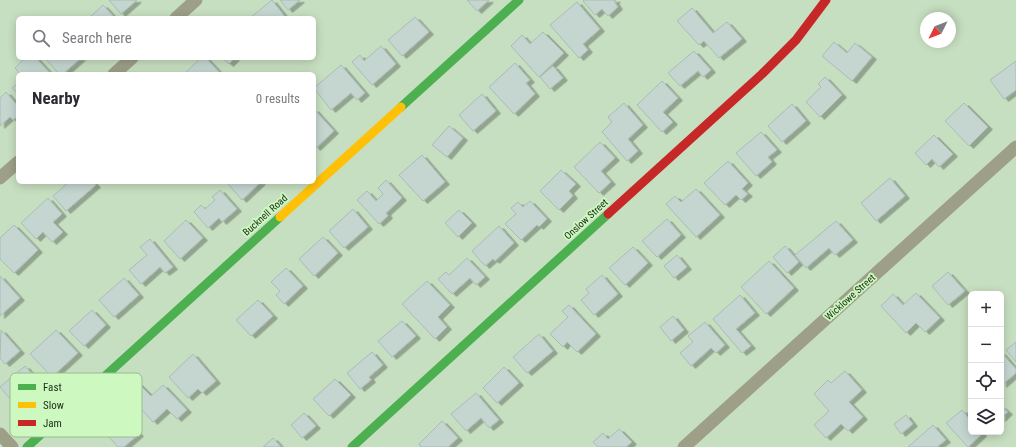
<!DOCTYPE html>
<meta charset="utf-8">
<style>
body{margin:0;font-family:"Roboto Condensed",sans-serif;background:#f7f7f7;color:#2b2b33}
.controls{position:absolute;right:12px;bottom:12px;display:grid;overflow:hidden;border-radius:6px;box-shadow:0 2px 10px #0003}
.controls button{width:36px;height:36px;display:grid;place-items:center;padding:0;border:0;border-bottom:1px solid #e1e1e2;background:#fff;color:#2b2b33;font:20px sans-serif}
.compass{position:absolute;left:920px;top:12px;width:36px;height:36px;border-radius:50%;background:#fff;box-shadow:0 2px 10px #0003;rotate:228deg}
.list{margin:0;padding:0;list-style:none}
h2{display:flex;justify-content:space-between;align-items:center;height:52px;margin:0;padding:0 16px;font-size:17px}
h2 small{font-size:13px;font-weight:400;color:#7c7c81}
.icon{flex:none;width:22px;height:22px;fill:none;stroke:currentColor;stroke-width:2;stroke-linecap:round;stroke-linejoin:round}
.map{position:relative;flex:none;width:1016px;height:447px;overflow:hidden}
.search{position:absolute;background:#fff;box-shadow:0 2px 10px #0003;left:16px;top:16px;width:300px;height:44px;display:flex;align-items:center;gap:10px;box-sizing:border-box;padding:0 14px;border-radius:6px;color:#7c7c81;font-size:15px}
.panel{position:absolute;background:#fff;box-shadow:0 2px 10px #0003;left:16px;top:72px;width:300px;height:112px;border-radius:6px}
.map>svg:first-child{display:block}
</style>
<div class="map">
<svg width="1016" height="447" viewBox="0 0 1016 447">
<defs>
<filter id="shadow"><feDropShadow dx="4.5" dy="2.5" stdDeviation="0" flood-color="#0004"/></filter>
</defs>
<rect width="100%" height="100%" fill="#c7dfc1"/>
<path fill="#c5d6d0" stroke="#aabbb8" filter="url(#shadow)" d="M109,0H137L121,14Z
M272,0L286,18H250Z
M280,0H300L288,10Z
M467,0H489L477,11Z
M584,0H616L614,1L618,7L608,16L602,9L595,15L583,1Z
M577,2L600,29L583,44L588,50L579,58L550,25Z
M103,5L115,18H89Z
M692,8L713,33L727,22L742,39L719,58L704,41L699,45L677,21Z
M415,17L429,32L402,56L388,40Z
M543,32L564,53L539,77L511,46L522,35L530,44Z
M834,42L847,53L855,43L872,57L852,81L822,56Z
M381,46L396,64L372,85L352,62L360,55L364,61Z
M694,51L711,70L703,77L698,71L680,86L668,73Z
M25,58H36L51,74H20L15,68Z
M45,58H81L63,74H59Z
M201,58H206L221,74H184Z
M222,58H235L229,64Z
M1016,61V90L1004,99L990,80Z
M515,63L530,80L526,83L535,94L514,114L489,87Z
M341,65L365,93L357,100L351,93L331,110L314,88Z
M553,66L563,78L550,89L540,77Z
M825,77L842,95L820,117L806,102L821,87L818,84Z
M662,81L678,98L663,112L673,122L662,132L637,105Z
M18,83V94L12,88Z
M6,92L18,106V116L13,120L10,117L0,126V98Z
M482,94L496,111L473,131L459,115Z
M624,103L643,125L628,139L638,151L627,161L602,132L612,122L608,117Z
M964,103L988,127L969,146L945,121Z
M792,104L806,121L782,142L768,126Z
M314,109L334,131L316,148L314,146Z
M449,126L463,138L447,157L432,145Z
M761,132L777,150L768,157L772,162L756,176L736,153Z
M934,135L953,154L939,167L932,159L926,165L915,153Z
M600,142L615,158L601,171L611,182L599,193L574,167Z
M422,155L445,182L423,201L399,175Z
M728,161L748,183L742,189L748,194L741,200L736,195L725,205L704,183Z
M561,170L576,184L569,191L573,196L559,210L540,191Z
M890,178L905,196L876,221L861,203Z
M386,180L402,198L386,213L388,216L379,224L357,200L367,191L376,201L383,194L378,188Z
M69,182H93L96,185L66,211L53,196Z
M230,182H261L242,200L228,184Z
M696,189L720,215L696,237L666,204L675,196L681,202Z
M220,190L237,209L222,222L219,218L208,228L194,212L201,205L205,209L215,200L212,197Z
M48,198L62,214L53,222L63,232L52,242L43,232L36,239L21,223Z
M530,201L547,219L539,227L537,225L521,240L505,224L516,214L511,208L518,202L523,207Z
M353,209L368,227L344,248L329,231Z
M459,210L472,223L458,237L445,223Z
M667,219L681,235L657,257L642,241Z
M186,220L203,238L180,259L164,241Z
M836,221L853,240L835,255L829,248L806,268L795,255Z
M14,225L38,250L14,273L0,259V238Z
M499,226L514,243L495,261L493,259L485,266L472,251Z
M323,237L338,253L314,276L299,259Z
M150,239L173,267L165,273L160,267L141,284L129,270L147,255L140,247Z
M785,246L799,262L787,273L773,257Z
M633,247L648,263L625,285L609,268Z
M677,255L687,267L674,278L664,266Z
M467,258L485,277L476,285L470,278L452,294L438,279L446,272L449,275Z
M769,261L794,288L766,314L741,287Z
M286,268L303,286L284,304L276,295L280,291L271,282Z
M948,272L965,291L948,305L932,286Z
M602,275L618,294L594,315L581,300L589,293L586,289Z
M0,276L20,298L0,316Z
M124,278L139,295L114,317L99,300Z
M427,281L450,305L438,317L447,327L435,339L402,304Z
M916,293L940,318L925,332L916,323L906,333L881,306L893,294L903,305Z
M740,295L755,313L736,329L751,346L742,353L713,319Z
M258,300L273,316L251,336L236,320Z
M569,305L596,334L577,352L567,342L563,347L550,334L568,317L562,311Z
M92,310L106,325L84,346L69,331Z
M673,316L684,330L671,341L660,327Z
M402,321L416,336L392,357L378,341Z
M705,322L725,345L716,353L711,348L691,366L680,353L693,342L688,336Z
M1,330L20,351L5,364L0,358Z
M56,330L78,353L52,377L30,354Z
M539,334L553,351L527,373L513,357Z
M1016,342V362L1006,350Z
M372,352L383,365L369,377L371,380L360,389L347,373Z
M1001,352L1016,369V373L1002,385Z
M193,354L216,381L202,393L198,389L188,398L169,377Z
M25,366L42,385L17,407L0,387Z
M504,367L519,383L497,403L483,388Z
M845,371L862,390L849,402L863,417L848,431L841,424L826,438L814,425L829,411L814,394L828,380L831,383Z
M335,379L351,395L329,416L313,399Z
M138,383L151,396L163,385L187,410L177,419L167,409L153,422L127,394Z
M476,393L499,420L489,428L481,418L466,431L451,414Z
M125,405L131,411L124,417L139,434L124,447H118L107,435L119,423L113,417Z
M1001,406L1008,412L1001,419Z
M962,410L971,421V432H981L982,434L968,447L946,423Z
M304,413L316,426L302,438L291,425Z
M906,415L913,424L901,434L894,424Z
M442,421L458,438L448,447H421L419,444Z
M933,425L946,440L937,447H908Z
M619,429L632,442L626,447H598L593,442L603,433L608,439Z
M273,438L281,447H263Z"/>
<g fill="none" stroke-linecap="round" stroke-linejoin="round">
<path stroke="#9e9f87" stroke-width="13" d="M176,18L196,0
M114,74L132,58
M0,178L18,162
M0,434L12,447
M684,447L1016,147"/>
<path stroke="#4caf50" stroke-width="9" d="M401,107L519,0
M27,447L280,217
M352,447L608,214"/>
<path stroke="#ffc107" stroke-width="9" d="M280,217L401,107"/>
<path stroke="#c62828" stroke-width="9" d="M608,214L762,74L796,40L826,0"/>
</g>
<g text-anchor="middle" dominant-baseline="central" stroke-width="3.5" stroke-linejoin="round" paint-order="stroke">
<g font-size="10" fill="#1b2c17" stroke="#cdf9c1">
<text transform="translate(265 215) rotate(-42)">Bucknell Road</text>
<text transform="translate(586 219) rotate(-42)">Onslow Street</text>
<text transform="translate(850 297) rotate(-42)">Wicklowe Street</text>
</g>
</g>
<rect x="10" y="373" width="132" height="64" rx="6" fill="#cdf9c1" stroke="#98bc8e" stroke-width="1"/>
<rect x="18" y="384" width="18" height="6" fill="#4caf50"/>
<rect x="18" y="402" width="18" height="6" fill="#ffc107"/>
<rect x="18" y="420" width="18" height="6" fill="#c62828"/>
<g font-size="11" fill="#1b2c17">
<text x="43" y="391">Fast</text>
<text x="43" y="409">Slow</text>
<text x="43" y="427">Jam</text>
</g>
</svg>
<div class="controls">
<button>+</button>
<button>−</button>
<button><svg class="icon" aria-label="locate" viewBox="0 0 24 24"><circle cx="12" cy="12" r="6"/><path d="M12 2v4M12 18v4M2 12h4M18 12h4"/></svg></button>
<button><svg class="icon" aria-label="layers" viewBox="0 0 24 24"><path d="M12 4l9 5-9 5-9-5zM3 14l9 5 9-5"/></svg></button>
</div>
<svg class="compass" viewBox="-18 -18 36 36"><path d="M0-13l5 13h-10z" fill="#e53935"/><path d="M0 13l5-13h-10z" fill="#7c7c81"/></svg>
<div class="search"><svg class="icon" aria-label="search" viewBox="0 0 24 24"><circle cx="10" cy="10" r="6"/><path d="M15 15l6 6"/></svg>Search here</div>
<section class="panel">
<h2>Nearby<small>0 results</small></h2>
<ul class="list">
</ul>
</section>
</div>
